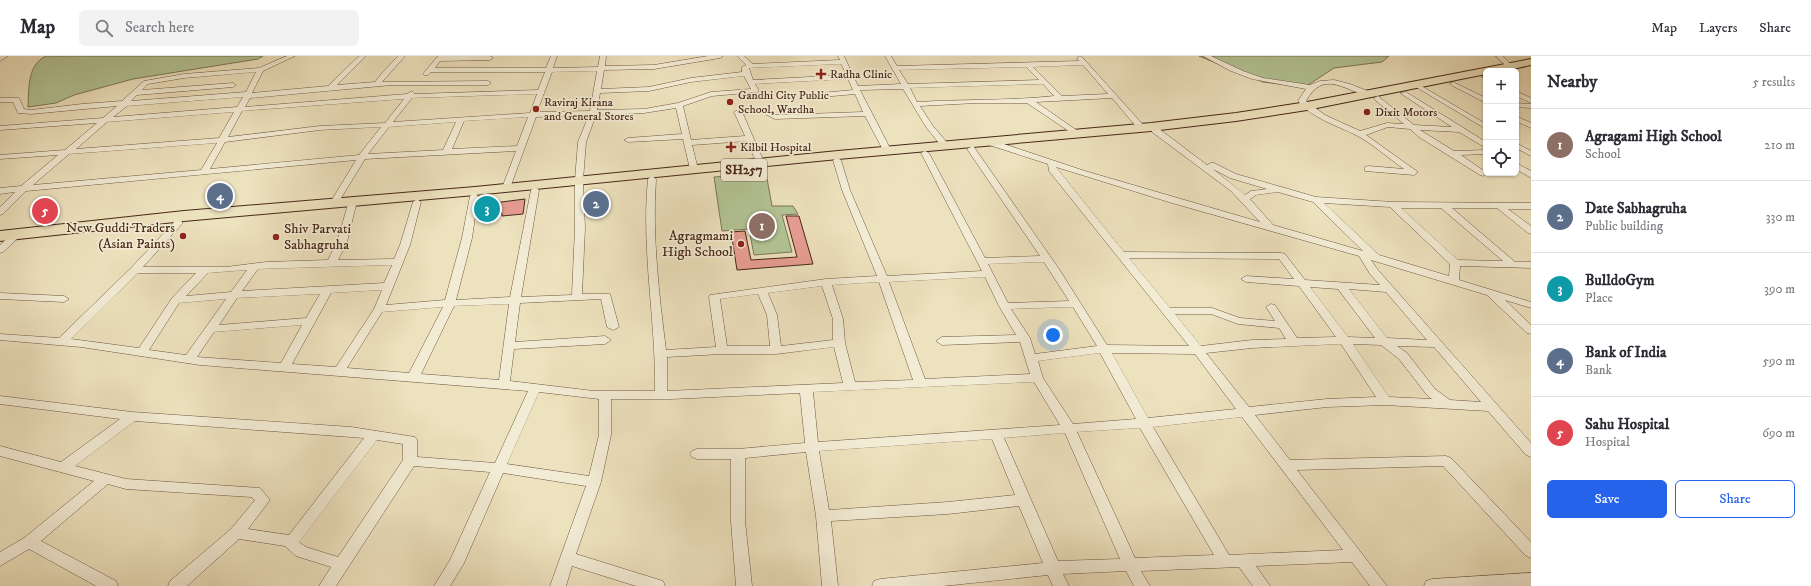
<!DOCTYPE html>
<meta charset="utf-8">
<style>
body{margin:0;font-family:"IM FELL DW Pica",serif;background:#f2f2f3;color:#2b2b33}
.controls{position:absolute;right:12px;top:12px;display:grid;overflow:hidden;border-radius:6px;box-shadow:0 1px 3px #0004}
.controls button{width:36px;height:36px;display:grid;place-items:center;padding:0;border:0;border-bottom:1px solid #e1e1e2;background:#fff;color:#2b2b33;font:20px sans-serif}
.you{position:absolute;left:1053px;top:279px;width:14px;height:14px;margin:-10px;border:3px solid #fff;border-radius:50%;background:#1a73e8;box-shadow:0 0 0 6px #1a73e833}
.badge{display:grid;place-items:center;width:26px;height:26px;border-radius:50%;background:#2563eb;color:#fff;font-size:13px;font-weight:700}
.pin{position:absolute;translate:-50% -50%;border:2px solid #fff;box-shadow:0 1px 4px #0006}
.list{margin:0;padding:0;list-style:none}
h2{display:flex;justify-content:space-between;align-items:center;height:52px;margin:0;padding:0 16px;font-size:17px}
h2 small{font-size:13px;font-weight:400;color:#7c7c81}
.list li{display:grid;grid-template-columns:26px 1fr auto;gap:12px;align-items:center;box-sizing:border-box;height:72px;padding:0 16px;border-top:1px solid #e1e1e2}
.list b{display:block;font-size:15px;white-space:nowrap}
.list p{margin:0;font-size:13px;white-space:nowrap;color:#7c7c81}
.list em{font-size:13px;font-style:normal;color:#7c7c81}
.actions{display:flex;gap:8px;padding:12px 16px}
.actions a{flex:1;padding:9px 0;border:1px solid #2563eb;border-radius:6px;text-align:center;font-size:14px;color:#2563eb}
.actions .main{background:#2563eb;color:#fff}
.icon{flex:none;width:22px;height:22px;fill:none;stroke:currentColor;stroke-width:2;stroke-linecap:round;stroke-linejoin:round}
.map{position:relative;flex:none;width:1531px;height:530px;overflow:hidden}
header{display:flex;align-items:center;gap:24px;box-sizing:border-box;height:56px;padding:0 20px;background:#fff;border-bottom:1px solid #e1e1e2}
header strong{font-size:19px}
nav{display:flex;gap:22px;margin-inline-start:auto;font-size:14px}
.search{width:280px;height:36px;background:#f2f2f3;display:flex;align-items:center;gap:10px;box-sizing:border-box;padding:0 14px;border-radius:6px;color:#7c7c81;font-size:15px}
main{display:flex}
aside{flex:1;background:#fff}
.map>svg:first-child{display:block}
</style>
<header>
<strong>Map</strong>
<div class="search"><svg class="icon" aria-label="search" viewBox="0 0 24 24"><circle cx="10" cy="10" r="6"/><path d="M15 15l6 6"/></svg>Search here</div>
<nav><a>Map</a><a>Layers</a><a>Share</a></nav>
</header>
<main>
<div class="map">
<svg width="1531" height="530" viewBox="0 0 1531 530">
<rect width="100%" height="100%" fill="#ede2be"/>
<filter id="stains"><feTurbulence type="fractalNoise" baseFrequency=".005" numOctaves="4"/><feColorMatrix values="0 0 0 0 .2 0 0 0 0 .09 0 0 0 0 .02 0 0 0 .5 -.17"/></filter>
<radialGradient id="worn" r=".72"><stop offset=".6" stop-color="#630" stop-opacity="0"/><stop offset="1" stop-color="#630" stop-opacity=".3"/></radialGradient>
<path fill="#b3c495" stroke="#7e7657" d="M46,0H263L258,3L133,23L74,39L56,47L28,51C29,33 27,9 46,0Z
M1199,0H1389L1382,6L1334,12L1305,31L1263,26Z
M766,117L772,150H793L798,158L782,159L792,196L754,199L749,173L722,175L714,121Z"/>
<path fill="#e79e93" stroke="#482719" d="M525,143L523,158L502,160V157L477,160L478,149Z
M786,160H799L813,208L737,214L731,176L745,175L751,204L797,201Z"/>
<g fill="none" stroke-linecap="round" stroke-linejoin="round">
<defs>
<path id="street" d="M0,0H8L0,5Z
M287,0H295L263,15L252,37L328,30L359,0H366L337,29L375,26L383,16L398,0H405L382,26L488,25L491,27L488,29H392L250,42L245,51L407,38L412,35L415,38L538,34L545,16H431L428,19H424L423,18L438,0H490L493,2L490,4L440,5L435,12H546L551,0H557L553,12L598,11L600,0H606L605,10L654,9L708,0H723L720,2L654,13L604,14L601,33L649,31L691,22L742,16V11L746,9L737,0H744L753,8L840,4L838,0H844L858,30L901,28L885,0H891L897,10L1079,5L1077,2L1080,0L1082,1L1146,72L1145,74H1139L1112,42L1036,46L1079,76V80H1076L1027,47H976L920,50L933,70L950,90L946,92H943L926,71L903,33L860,34L891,94L890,96H887L883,94L865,60L775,63L761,56L743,58L764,106L763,108H757L747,85L692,89L698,113L694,116L690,113L683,83L628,86L624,84L628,82L682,78L676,52L644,57L596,59L586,86L583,124L585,172L582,238H610L619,271L613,274L607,271L601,243L520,247L515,286L605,280L611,284L605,288L514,293L510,325L594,335H655C656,264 641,194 648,123L652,120L656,123C652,181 659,237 666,294L716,291L709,241L710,239L826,223L877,220L842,134L833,104L837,102L841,104L850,134L887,220L982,215L921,97L925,95L929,97L985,202L1040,200L967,93L971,91H974L1059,213L1107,289L1189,290L1049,115L1048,108L986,88V84H992L1085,115L1260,166L1231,135L1152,76V72H1158L1207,109L1211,107H1214L1236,118L1316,141L1393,146L1531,147V153H1508L1531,170V178L1528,177L1497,152H1452L1515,206H1531V212L1460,210L1459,224L1531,246V252L1505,244L1531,269V278L1527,277L1487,239L1371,204L1378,214L1531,387V401L1526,399L1488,355L1385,349L1327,351L1255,359L1290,404L1446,400L1451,402L1531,486V502L1526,500L1443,410L1297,414L1387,530H1370L1352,506L1256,510L1270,530H1253L1239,511L1141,515L1150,530H1134L1126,515L1063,518L1069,530H1053L1048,519L943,530H872L874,525L880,523L1043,507L1019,450L948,458L831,465L838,530H822L816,460L806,396L745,402V465L752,530H736L731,465V403H697L692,401L690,398L692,395L697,393H738L805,387L800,337L671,343H611V379L601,426L576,498L663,525L665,530H636L572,510L566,530H550L586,430L503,417L464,507L450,530H434L450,504L490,416L414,410L336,530H319L331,511L296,500L285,490L239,483L187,530H168L170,525L231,473L255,444L251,441L126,433L108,428L41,485L116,525L118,530H96L29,493L0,510V496L24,482L94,425L0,400V390L61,406L120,363L0,348V340L132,356L351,371L415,381L417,384V401L495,407L528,335L200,309L81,291L0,284V278L59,282L131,212L175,165H181L183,167L181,169L143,211H226L266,206L328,204L337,186L349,145L353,142L357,145L347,186L338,204L394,203L400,189L413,146L417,143L421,146L410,189L386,249L445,244L462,182L470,140L474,137L478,140L472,182L456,244L510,241L531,134L535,131L539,134L521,241L572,239L575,172V124L578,86L589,59L536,61L510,132L506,135L502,132L516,95L365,103L338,147L334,150L330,147L356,104L26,135L3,158L0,159V151L15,136L0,138V132L21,130L58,99L0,103V99L65,94L97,67L0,74V70L103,62L117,50L31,58L18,57L13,46H0V42H19L24,53L31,54L82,48L122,45L144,25L184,18L259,12ZM841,8L847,19L753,24L749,12ZM1083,9L1108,38L1062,40L1033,11ZM1026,11L1039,24L908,28L899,14ZM597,15L590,55L537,56L552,16ZM256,16L246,36L131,45L137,39L233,31L236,29L233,27L142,34L148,28L184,22ZM744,20L751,33L711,36L678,47L644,53L597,54L600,37L649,35L691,26ZM848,23L853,34L811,38L807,40L811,42L855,38L863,56L776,59L762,52L738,54L734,56L745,80L691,84L683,50L712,40L757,36L759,35L755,28ZM1043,28L1054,40C1009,45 963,43 917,46L910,32ZM537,38L530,57L393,66L412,42ZM243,41L237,51L113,61L127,50ZM404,43L385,67L320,70L228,81L242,55ZM234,56L219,82L76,93L107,66ZM528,61L517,90L452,93L464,65ZM456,66L443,94L368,98L389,71ZM381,71L359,99L210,113L225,86L320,74ZM217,87L201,114L33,129L69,98ZM1056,111L1172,147L1359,200L1370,218L1380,229L1305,224L1285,198L1282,197L1124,196ZM1213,113L1230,122L1267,133L1251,135L1245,139ZM1278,136L1313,146L1363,195L1273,169L1250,143L1256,139ZM1324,147L1390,151L1450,208L1449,220L1379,199ZM1401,152H1441L1503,205L1458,204ZM1129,202L1279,203L1294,223L1246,220L1241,223L1246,226L1299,230L1336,281L1297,282L1275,249L1271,248L1266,251L1275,265L1240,262L1212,252H1170ZM1044,206L1069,245L1008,247L988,208ZM392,209L384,227L242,235L258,213ZM247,214L231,236L186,240L208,217ZM138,217H196L172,242L139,292L71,283ZM985,221L999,250L1016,279L942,281L936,285L942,289L1020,286L1030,318L925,323L889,226ZM879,226L913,324L855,326L845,287L843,263L832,229ZM822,230L833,263V284L781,290L777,259L768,237ZM1310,231L1338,233L1375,282L1348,281ZM1349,233L1386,236L1427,284L1387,282ZM382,234L374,253L336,311L292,308L331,237ZM320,238L306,262L219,269L237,242ZM758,238L767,259L770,290H727L720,243ZM226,243L186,299L149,294L179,247ZM509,248L499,324L421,318L454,250ZM443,251L409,317L347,312L382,256ZM1073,251L1097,290L1035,298L1030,282L1011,253ZM1175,258H1211L1238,268L1279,272L1286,283L1252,284L1201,290ZM302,269L281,307L197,301L214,276ZM1341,288L1376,341L1327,343L1249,351L1206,297L1252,292ZM1353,288L1381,289L1399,303L1427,339L1432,343L1389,341ZM1397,290L1434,291L1481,346L1450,344L1435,333L1407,297ZM834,291L843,327L667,335V301L722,298H776ZM1100,297L1136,363L1073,368L1043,322L1038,305ZM1112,297L1195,298L1236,353L1148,362ZM1034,326L1060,369L818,386L813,336ZM539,336L599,343V379L589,420L507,408ZM1242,361L1343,494L1229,499L1153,371ZM135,365L351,381L364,382L289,479L248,473L270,444L260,432L126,423L75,410ZM1140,372L1214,499L1135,502L1077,376ZM1065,377L1120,503L1058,505L1004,382ZM992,383L1015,439L948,446L829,454L819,395ZM377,384L403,388V404L338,501L306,491L299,486Z
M1203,0H1211L1243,15L1263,22L1310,29L1320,25L1334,24L1350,28L1370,36V40H1367C1343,33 1323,14 1306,45L1325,59L1360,75L1387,67L1404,68L1375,44L1374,42L1378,40L1414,69L1452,71L1400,37L1406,36L1486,86V92L1459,76L1420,74L1454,95L1486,94V98L1461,99L1487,117L1483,120L1480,119L1419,81L1410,73L1388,71L1366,79L1418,116L1414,119L1365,115V111L1368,110L1404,113C1388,102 1373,88 1356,79C1336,69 1313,63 1298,45L1306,33L1252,23L1231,15Z
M1496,0H1503L1512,10L1507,11Z
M1485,19H1486V24L1482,21Z
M1453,26L1486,42V47L1451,29L1450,28Z
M1418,28L1486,68V73L1416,31L1415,30Z
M1516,35L1531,42V47L1516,40Z
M1516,47L1531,48V52L1516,51Z
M1516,60L1531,67V72L1516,65Z
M1516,87L1531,95V100L1516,92Z
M1516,107L1531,115V122L1516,113Z
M17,175L22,178L20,180L3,196L0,197V189L14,176Z
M0,237L64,240L69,243L64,246L0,243Z
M1531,517V530H1424L1426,525L1432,523Z"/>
<path id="primary" d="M1531,3V9L1504,15H1486V18L1307,54L1236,65L1151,75L838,103L475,139L184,165L0,185V175L184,155L475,131L838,95L1151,67L1236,57L1307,46Z"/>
</defs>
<use href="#street" stroke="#715642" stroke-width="1"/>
<use href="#primary" stroke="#482719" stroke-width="2"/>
<use href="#street" fill="#f3ecd5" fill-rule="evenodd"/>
<use href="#primary" fill="#ede2be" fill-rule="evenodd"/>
</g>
<g fill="#8f2418" stroke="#f3ecd5" stroke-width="1.5">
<path d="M819 12h4v4h4v4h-4v4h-4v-4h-4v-4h4z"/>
<circle cx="730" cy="46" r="4"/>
<circle cx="536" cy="53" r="4"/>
<circle cx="1367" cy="56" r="4"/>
<path d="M729 85h4v4h4v4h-4v4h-4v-4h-4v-4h4z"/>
<circle cx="183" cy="180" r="4"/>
<circle cx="276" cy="181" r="4"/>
<circle cx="741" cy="188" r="4"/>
</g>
<g text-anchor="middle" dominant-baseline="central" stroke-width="3.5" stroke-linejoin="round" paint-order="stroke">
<g font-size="12" fill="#482719" stroke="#f3ecd5" text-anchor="start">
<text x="830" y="18">Radha Clinic</text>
<text x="738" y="39">Gandhi City Public<tspan x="738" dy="14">School, Wardha</tspan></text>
<text x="544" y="46">Raviraj Kirana<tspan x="544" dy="14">and General Stores</tspan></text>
<text x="1375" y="56">Dixit Motors</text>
<text x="740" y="91">Kilbil Hospital</text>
</g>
<rect fill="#f3ecd5" stroke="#7b6251" stroke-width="1" x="721" y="103" width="46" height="22" rx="3"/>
<g font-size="13" font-weight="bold" fill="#482719">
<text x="744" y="114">SH257</text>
</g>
<g font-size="14" fill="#482719" stroke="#f3ecd5" text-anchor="end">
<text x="175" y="172">New Guddi Traders<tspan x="175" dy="16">(Asian Paints)</tspan></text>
<text x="284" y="173" text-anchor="start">Shiv Parvati<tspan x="284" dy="16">Sabhagruha</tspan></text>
<text x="733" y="180">Agragmami<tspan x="733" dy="16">High School</tspan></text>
</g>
</g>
<rect width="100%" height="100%" filter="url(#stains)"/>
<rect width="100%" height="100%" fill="url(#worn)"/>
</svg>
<div class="controls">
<button>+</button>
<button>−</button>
<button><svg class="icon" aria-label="locate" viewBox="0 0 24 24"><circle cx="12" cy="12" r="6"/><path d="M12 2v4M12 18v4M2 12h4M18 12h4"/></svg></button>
</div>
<div class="you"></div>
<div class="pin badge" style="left:762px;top:170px;background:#8d6e63">1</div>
<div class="pin badge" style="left:596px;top:148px;background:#5c6f8a">2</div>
<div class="pin badge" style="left:487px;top:153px;background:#0f9aa8">3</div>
<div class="pin badge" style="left:220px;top:140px;background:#5c6f8a">4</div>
<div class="pin badge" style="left:45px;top:155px;background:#e0444e">5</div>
</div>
<aside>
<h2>Nearby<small>5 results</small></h2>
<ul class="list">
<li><span class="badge" style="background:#8d6e63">1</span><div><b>Agragami High School</b><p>School</p></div><em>210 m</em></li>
<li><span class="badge" style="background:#5c6f8a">2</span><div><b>Date Sabhagruha</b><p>Public building</p></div><em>330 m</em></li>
<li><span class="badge" style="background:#0f9aa8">3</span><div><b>BulldoGym</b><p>Place</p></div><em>390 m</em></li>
<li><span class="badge" style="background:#5c6f8a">4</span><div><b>Bank of India</b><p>Bank</p></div><em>590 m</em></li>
<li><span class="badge" style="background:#e0444e">5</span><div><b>Sahu Hospital</b><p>Hospital</p></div><em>690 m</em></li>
</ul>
<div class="actions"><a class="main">Save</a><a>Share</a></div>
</aside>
</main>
